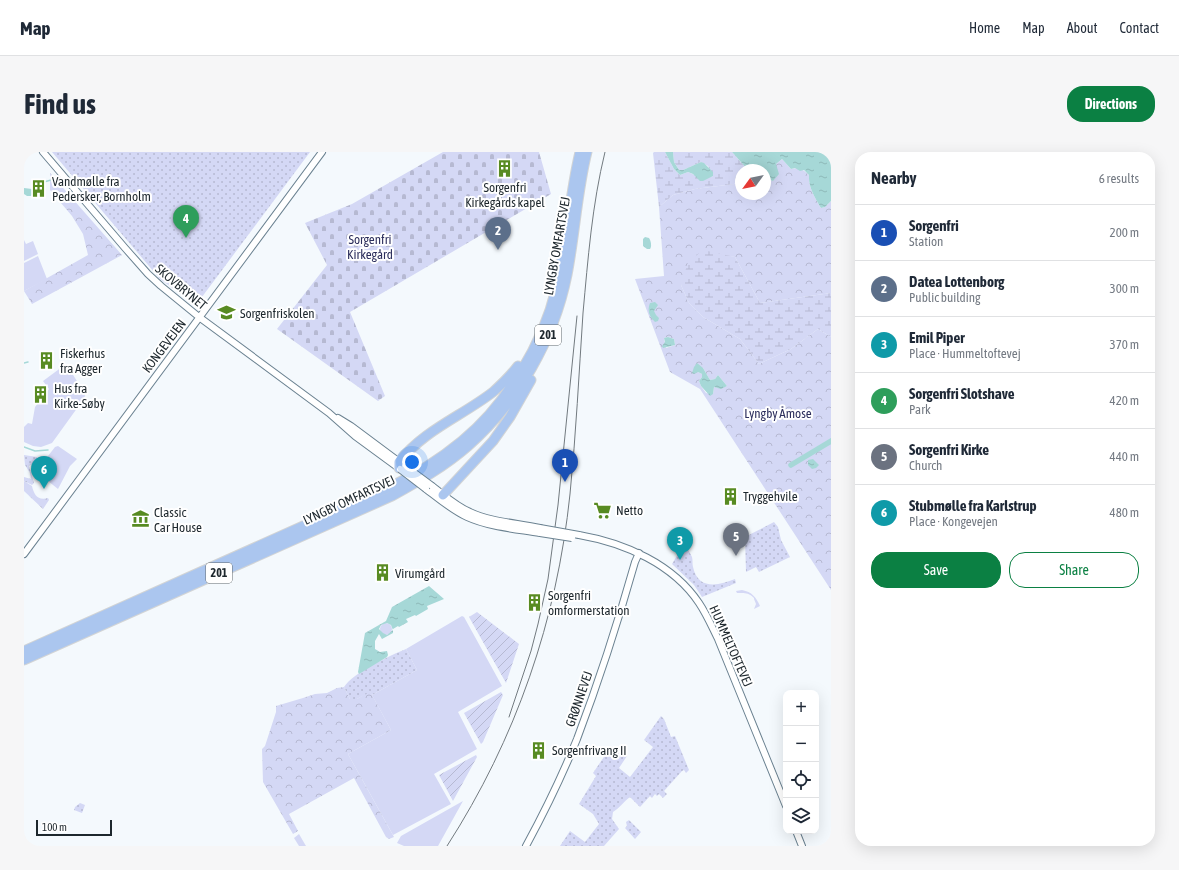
<!DOCTYPE html>
<meta charset="utf-8">
<style>
body{margin:0;font-family:"Asap Condensed",sans-serif;background:#f6f6f7;color:#1f2937}
.controls{position:absolute;right:12px;bottom:12px;display:grid;overflow:hidden;border-radius:8px;box-shadow:0 4px 16px #0002}
.controls button{width:36px;height:36px;display:grid;place-items:center;padding:0;border:0;border-bottom:1px solid #e0e1e3;background:#fff;color:#1f2937;font:20px sans-serif}
.compass{position:absolute;left:711px;top:12px;width:36px;height:36px;border-radius:50%;background:#fff;box-shadow:0 4px 16px #0002;rotate:237deg}
.scale{position:absolute;left:12px;bottom:10px;width:76px;box-sizing:border-box;padding-left:4px;border:2px solid #1d272d;border-top:0;font-size:11px;line-height:14px;white-space:nowrap;color:#1d272d;-webkit-text-stroke:3px #fff;paint-order:stroke}
.you{position:absolute;left:388px;top:310px;width:14px;height:14px;margin:-10px;border:3px solid #fff;border-radius:50%;background:#1a73e8;box-shadow:0 0 0 6px #1a73e833}
.badge{display:grid;place-items:center;width:26px;height:26px;border-radius:50%;background:#0b8043;color:#fff;font-size:13px;font-weight:700}
.pin{position:absolute;translate:-50% -33px;filter:drop-shadow(0 1px 2px #0008)}
.pin::after{content:'';position:absolute;top:21px;width:14px;height:12px;background:inherit;clip-path:polygon(0 0,100% 0,50% 100%)}
.list{margin:0;padding:0;list-style:none}
h2{display:flex;justify-content:space-between;align-items:center;height:52px;margin:0;padding:0 16px;font-size:17px}
h2 small{font-size:13px;font-weight:400;color:#747a83}
.list li{display:grid;grid-template-columns:26px 1fr auto;gap:12px;align-items:center;box-sizing:border-box;height:56px;padding:0 16px;border-top:1px solid #e0e1e3}
.list b{display:block;font-size:15px;white-space:nowrap}
.list p{margin:0;font-size:13px;white-space:nowrap;color:#747a83}
.list em{font-size:13px;font-style:normal;color:#747a83}
.actions{display:flex;gap:8px;padding:12px 16px}
.actions a{flex:1;padding:9px 0;border:1px solid #0b8043;border-radius:16px;text-align:center;font-size:14px;color:#0b8043}
.actions .main{background:#0b8043;color:#fff}
.icon{flex:none;width:22px;height:22px;fill:none;stroke:currentColor;stroke-width:2;stroke-linecap:round;stroke-linejoin:round}
.map{position:relative;flex:none;width:807px;height:694px;overflow:hidden;border-radius:16px}
header{display:flex;align-items:center;gap:24px;box-sizing:border-box;height:56px;padding:0 20px;background:#fff;border-bottom:1px solid #e0e1e3}
header strong{font-size:19px}
nav{display:flex;gap:22px;margin-inline-start:auto;font-size:14px}
.intro{display:flex;align-items:center;justify-content:space-between;box-sizing:border-box;height:96px;padding:0 24px}
h1{margin:0;font-size:28px}
.button{padding:10px 18px;border-radius:16px;background:#0b8043;color:#fff;font-size:14px;font-weight:700}
main{display:flex;gap:24px;padding:0 24px}
aside{flex:1;background:#fff;border-radius:16px;box-shadow:0 4px 16px #0002}
.map>svg:first-child{display:block}
</style>
<header>
<strong>Map</strong>
<nav><a>Home</a><a>Map</a><a>About</a><a>Contact</a></nav>
</header>
<div class="intro"><h1>Find us</h1><a class="button">Directions</a></div>
<main>
<div class="map">
<svg width="807" height="694" viewBox="0 0 807 694">
<defs>
<pattern id="forest-crowns" width="20" height="18" patternUnits="userSpaceOnUse"><rect width="20" height="18" fill="#d4d8f5"/><path d="M2 6a3 3 0 1 1 6 0M12 15a3 3 0 1 1 6 0" fill="none" stroke="#b6b9d2"/></pattern>
<pattern id="wetland-marsh" width="20" height="14" patternUnits="userSpaceOnUse"><rect width="20" height="14" fill="#d4d8f5"/><path d="M1 5h8M5 5V1M11 12h8M15 12V8" fill="none" stroke="#b6b9d2"/></pattern>
<pattern id="cemetery-stones" width="16" height="16" patternUnits="userSpaceOnUse"><rect width="16" height="16" fill="#d4d8f5"/><path d="M2 7V4a2 2 0 0 1 4 0v3zM10 15v-3a2 2 0 0 1 4 0v3z" fill="#b6b9d2"/></pattern>
<pattern id="park-dots" width="8" height="8" patternUnits="userSpaceOnUse"><rect width="8" height="8" fill="#d4d8f5"/><path d="M2 2h.1M6 6h.1" fill="none" stroke="#b6b9d2" stroke-width="1.8" stroke-linecap="round"/></pattern>
<pattern id="garden-furrows" width="10" height="10" patternUnits="userSpaceOnUse"><rect width="10" height="10" fill="#d4d8f5"/><path d="M-1 1l2-2M0 10L10 0M9 11l2-2" fill="none" stroke="#b6b9d2"/></pattern>
<pattern id="water-ripples" width="26" height="14" patternUnits="userSpaceOnUse"><rect width="26" height="14" fill="#a6d8d7"/><path d="M2 4q2-2 4 0t4 0M15 11q2-2 4 0t4 0" fill="none" stroke="#8eb9b9"/></pattern>
</defs>
<rect width="100%" height="100%" fill="#f4f9fd"/>
<path fill="#d4d8f5" d="M0,88L2,92L9,89L14,102L0,109Z
M14,104L23,127L0,139V111Z
M42,212L60,240L61,244L59,248L28,291L17,295L9,294L0,290V275L4,271L8,272L11,255L25,237L19,229Z
M34,294L53,307L46,314L34,337L24,329L17,327L11,317L13,314L17,313L31,295Z
M718,438C728,440 732,445 736,454L730,457L732,452L730,447V446C724,440 720,441 713,441L712,439Z
M438,464L440,465L478,534L434,560L453,597L410,622L427,652L369,683L324,602L367,578L348,543L393,518L382,497Z
M356 477a6 6 0 1 1 12 0a6 6 0 1 1-12 0Z
M439,649L414,694H380L373,691L377,684Z"/>
<path fill="url(#forest-crowns)" fill-rule="evenodd" d="M758,7L767,17C774,15 780,18 785,23C784,35 791,46 797,56L801,55L807,49V141L736,151L711,105L697,103L657,133L665,151L679,165L716,187L735,212L767,197L794,177L807,185V438L676,237L646,220L611,127L640,124L635,55L649,43L671,37L710,32L717,29V42H741V26L749,29L752,12ZM644,185L650,187L651,193L642,196L640,186ZM679,216L686,228L691,227L694,223L703,234L694,236L690,235L689,242L682,241L677,234L675,229L678,225V222L674,220Z
M26,21L98,103L8,152L0,139L64,103L59,82L48,64L26,38Z
M0,329L8,334C10,343 14,349 24,346L25,348L19,357L0,339Z
M320,535L326,547H333L346,539L367,578L324,602L370,685L365,687L362,685L330,626L265,662L274,679L269,682L239,630L238,597L241,594L252,560V554L279,546L291,542L303,541L313,536Z
M275,682L282,694H275L270,686Z"/>
<path fill="url(#wetland-marsh)" d="M630,0H641L650,17L656,23L664,20C673,24 679,28 689,24L684,14L677,10L659,18H655L650,10L649,0H708L724,18H717V29L710,32L671,37L649,43L635,55L629,1Z
M679,98L711,105L736,151L807,141V185L794,177L767,197L735,212L716,187L679,165L665,151L657,133L664,110Z"/>
<path fill="url(#cemetery-stones)" d="M419,0H515L527,42L326,160L361,244L354,249L253,177L303,113L281,71L328,52Z"/>
<path fill="url(#park-dots)" d="M28,0H286L172,153L136,127Z
M0,303L13,305L14,309L5,314L10,331L8,333L0,329V325L7,327L6,321L1,313Z
M750,370L754,375L757,388L766,405L735,420L732,415L722,420L721,385Z
M662,394C664,397 666,401 668,405C669,408 668,412 669,415C674,438 694,434 711,427L712,431L678,445L670,433L648,412L657,397Z
M382,497L393,518L348,543L346,540L333,547H326L320,535C330,520 365,504 382,497Z
M637,564L640,567L647,585L651,584L665,618L662,621L660,618L658,619L640,639L643,642L639,646L635,642L633,644L631,642L628,646L626,644L616,655L606,645C600,649 596,656 589,660L588,667L595,677L580,694H536L546,679L561,690L575,672L569,662L555,652L572,624L569,621L586,596L603,604L595,616L606,625L629,595L620,588Z
M56,651L61,653L58,661L50,658L51,655Z
M605,668L617,680L611,687L601,676L603,674L602,670Z"/>
<path fill="url(#garden-furrows)" d="M453,460L495,492L482,531L445,465Z
M477,540L479,543L459,590L457,592L440,561Z
M452,603L453,605L429,649L415,623Z"/>
<path fill="url(#water-ripples)" fill-rule="evenodd" d="M641,0H649L650,10L655,18H659L677,10L680,11L689,20V24L679,29H676L669,22L664,20L656,23L650,17Z
M708,0H807V49L801,55L797,56C791,46 784,35 785,23L780,18L776,19L771,16L767,17L758,7L752,12L755,22L749,29L741,26V18H724Z
M0,36L8,37L10,39L9,42L7,44H3L0,42Z
M621,85L625,86C627,89 628,94 626,97H623L619,94V87Z
M631,150L634,153L630,159L632,163L635,166L634,169L631,170C625,164 623,159 626,151Z
M644,185L650,187L651,193L639,196L638,194L641,190L640,186Z
M673,211L679,216L686,228L691,227L694,223L703,234L697,237L690,235L689,242L686,244L677,234L675,229L678,225V222L674,220L670,222L668,221L670,215Z
M789,307L795,313L792,316L788,317L784,313V308Z
M405,434L420,447L403,454L404,457L392,464L391,463L382,467L384,470L375,475L374,474L369,477V481L358,487L355,482L351,489V497L356,500L363,499L364,503L363,505L335,522L334,520L341,481L362,469L368,455ZM363,471L367,473L369,478L363,483L359,481L355,477L357,473Z"/>
<g fill="none" stroke-linecap="round" stroke-linejoin="round">
<path stroke="#a6d8d7" stroke-width="1.5" d="M9,38L20,30L27,28
M0,211L4,210
M0,295L11,299L24,298"/>
<path stroke="#a6d8d7" stroke-width="5.5" d="M767,313L807,289"/>
<defs>
<path id="minor" d="M19,0L101,96L124,122L137,134L175,165L305,261L331,284L376,317
M314,266L327,274L378,312
M408,334C420,343 432,354 446,360C467,370 494,371 516,376
M402,337C415,347 428,358 443,365C465,375 492,377 516,381
M555,383C601,391 649,412 675,451C683,463 688,475 694,487L762,654
M0,402L298,0
M772,679L778,694
M502,694C521,659 538,624 553,587C575,529 594,470 611,410L615,401"/>
<path id="highway" d="M375,316V310C400,278 438,264 469,240C478,232 487,223 494,214
M419,343L469,289L486,265L507,228
M0,499L364,336C391,323 415,308 438,289C482,253 519,192 532,137C543,92 545,45 556,0
M0,508L368,344C395,329 421,314 444,294C494,250 530,188 543,123C551,82 553,40 563,0"/>
</defs>
<use href="#minor" stroke="#6b8291" stroke-width="8"/>
<use href="#highway" stroke="#d2d4d5" stroke-width="11"/>
<use href="#minor" stroke="#fff" stroke-width="6"/>
<use href="#highway" stroke="#abc6ef" stroke-width="9"/>
<path stroke="#727a7f" stroke-width="1" d="M485,565L507,499L514,472L524,427L534,353L553,164
M423,694C492,587 533,468 546,342C552,282 555,221 559,161C564,107 568,53 581,0"/>
<defs>
<path id="minor-bridge" d="M381,314L408,334
M376,317L402,337
M516,376L555,383
M516,381L548,386"/>
</defs>
<use href="#minor-bridge" stroke="#6b8291" stroke-width="8" stroke-linecap="butt"/>
<use href="#minor-bridge" stroke="#fff" stroke-width="6"/>
</g>
<defs>
<symbol id="building-bare" viewBox="-9 -9 18 18"><path d="M-4-6H4V6H1V3H-1V6H-4ZM-2.5-4.3h1.7v1.8h-1.7ZM.8-4.3h1.7v1.8H.8ZM-2.5-1h1.7V.8h-1.7ZM.8-1h1.7V.8H.8Z" fill="#588b22" stroke="#fff" stroke-width="2.5" paint-order="stroke"/></symbol>
<symbol id="school-bare" viewBox="-9 -9 18 18"><path d="M0-5L7-2L0 1L-7-2ZM-4 1L0 2.5L4 1V4Q0 6-4 4Z" fill="#588b22" stroke="#fff" stroke-width="2.5" paint-order="stroke"/></symbol>
<symbol id="supermarket-bare" viewBox="-9 -9 18 18"><path d="M-6-5.5h2.5l.6 2H6L4.5 2H-2.5L-4.4-4H-6ZM-1.5 3.2a1.3 1.3 0 1 0 .1 0ZM3 3.2a1.3 1.3 0 1 0 .1 0Z" fill="#588b22" stroke="#fff" stroke-width="2.5" paint-order="stroke"/></symbol>
<symbol id="museum-bare" viewBox="-9 -9 18 18"><path d="M0-6L6-3V-2H-6V-3ZM-5-1h2V3h-2ZM-1-1h2V3h-2ZM3-1h2V3H3ZM-6 4H6V6H-6Z" fill="#588b22" stroke="#fff" stroke-width="2.5" paint-order="stroke"/></symbol>
</defs>
<g fill-rule="evenodd">
<use href="#building-bare" x="468" y="4" width="25" height="25"/>
<use href="#building-bare" x="2" y="24" width="25" height="25"/>
<use href="#school-bare" x="190" y="148" width="25" height="25"/>
<use href="#building-bare" x="10" y="196" width="25" height="25"/>
<use href="#building-bare" x="4" y="230" width="25" height="25"/>
<use href="#building-bare" x="694" y="332" width="25" height="25"/>
<use href="#supermarket-bare" x="566" y="346" width="25" height="25"/>
<use href="#museum-bare" x="104" y="354" width="25" height="25"/>
<use href="#building-bare" x="346" y="408" width="25" height="25"/>
<use href="#building-bare" x="498" y="438" width="25" height="25"/>
<use href="#building-bare" x="502" y="586" width="25" height="25"/>
</g>
<g text-anchor="middle" dominant-baseline="central" stroke-width="4" stroke-linejoin="round" paint-order="stroke">
<g fill="#fff" stroke="#61686c" stroke-width="1">
<rect x="511" y="173" width="26" height="20" rx="3"/>
<rect x="182" y="411" width="26" height="20" rx="3"/>
</g>
<g font-size="12" font-weight="bold" fill="#1d272d">
<text x="524" y="183">201</text>
<text x="195" y="421">201</text>
</g>
<g font-size="13" fill="#1d272d" stroke="#fff" text-anchor="start">
<text x="28" y="29">Vandmølle fra<tspan x="28" dy="15">Pedersker, Bornholm</tspan></text>
<text x="481" y="35" text-anchor="middle">Sorgenfri<tspan x="481" dy="15">Kirkegårds kapel</tspan></text>
<text x="216" y="161">Sorgenfriskolen</text>
<text x="36" y="201">Fiskerhus<tspan x="36" dy="15">fra Agger</tspan></text>
<text x="30" y="236">Hus fra<tspan x="30" dy="15">Kirke-Søby</tspan></text>
<text x="719" y="344">Tryggehvile</text>
<text x="592" y="358">Netto</text>
<text x="130" y="360">Classic<tspan x="130" dy="15">Car House</tspan></text>
<text x="371" y="421">Virumgård</text>
<text x="524" y="443">Sorgenfri<tspan x="524" dy="15">omformerstation</tspan></text>
<text x="528" y="598">Sorgenfrivang II</text>
</g>
<g font-size="13" fill="#2c2e5c" stroke="#fff">
<text x="346" y="87">Sorgenfri<tspan x="346" dy="15">Kirkegård</tspan></text>
<text x="754" y="261">Lyngby Åmose</text>
</g>
<g font-size="13" fill="#1d272d" stroke="#fff">
<text transform="translate(533 94) rotate(-80)">LYNGBY OMFARTSVEJ</text>
<text transform="translate(157 135) rotate(40)">SKOVBRYNET</text>
<text transform="translate(140 194) rotate(-53)">KONGEVEJEN</text>
<text transform="translate(325 348) rotate(-25)">LYNGBY OMFARTSVEJ</text>
<text transform="translate(707 494) rotate(66)">HUMMELTOFTEVEJ</text>
<text transform="translate(555 547) rotate(-71)">GRØNNEVEJ</text>
</g>
</g>
</svg>
<div class="controls">
<button>+</button>
<button>−</button>
<button><svg class="icon" aria-label="locate" viewBox="0 0 24 24"><circle cx="12" cy="12" r="6"/><path d="M12 2v4M12 18v4M2 12h4M18 12h4"/></svg></button>
<button><svg class="icon" aria-label="layers" viewBox="0 0 24 24"><path d="M12 4l9 5-9 5-9-5zM3 14l9 5 9-5"/></svg></button>
</div>
<svg class="compass" viewBox="-18 -18 36 36"><path d="M0-13l5 13h-10z" fill="#e53935"/><path d="M0 13l5-13h-10z" fill="#747a83"/></svg>
<div class="scale">100 m</div>
<div class="you"></div>
<div class="pin badge" style="left:541px;top:330px;background:#1a4fb4">1</div>
<div class="pin badge" style="left:474px;top:98px;background:#5c6f8a">2</div>
<div class="pin badge" style="left:656px;top:408px;background:#0f9aa8">3</div>
<div class="pin badge" style="left:162px;top:86px;background:#2e9e5b">4</div>
<div class="pin badge" style="left:712px;top:404px;background:#6b7280">5</div>
<div class="pin badge" style="left:20px;top:337px;background:#0f9aa8">6</div>
</div>
<aside>
<h2>Nearby<small>6 results</small></h2>
<ul class="list">
<li><span class="badge" style="background:#1a4fb4">1</span><div><b>Sorgenfri</b><p>Station</p></div><em>200 m</em></li>
<li><span class="badge" style="background:#5c6f8a">2</span><div><b>Datea Lottenborg</b><p>Public building</p></div><em>300 m</em></li>
<li><span class="badge" style="background:#0f9aa8">3</span><div><b>Emil Piper</b><p>Place · Hummeltoftevej</p></div><em>370 m</em></li>
<li><span class="badge" style="background:#2e9e5b">4</span><div><b>Sorgenfri Slotshave</b><p>Park</p></div><em>420 m</em></li>
<li><span class="badge" style="background:#6b7280">5</span><div><b>Sorgenfri Kirke</b><p>Church</p></div><em>440 m</em></li>
<li><span class="badge" style="background:#0f9aa8">6</span><div><b>Stubmølle fra Karlstrup</b><p>Place · Kongevejen</p></div><em>480 m</em></li>
</ul>
<div class="actions"><a class="main">Save</a><a>Share</a></div>
</aside>
</main>
